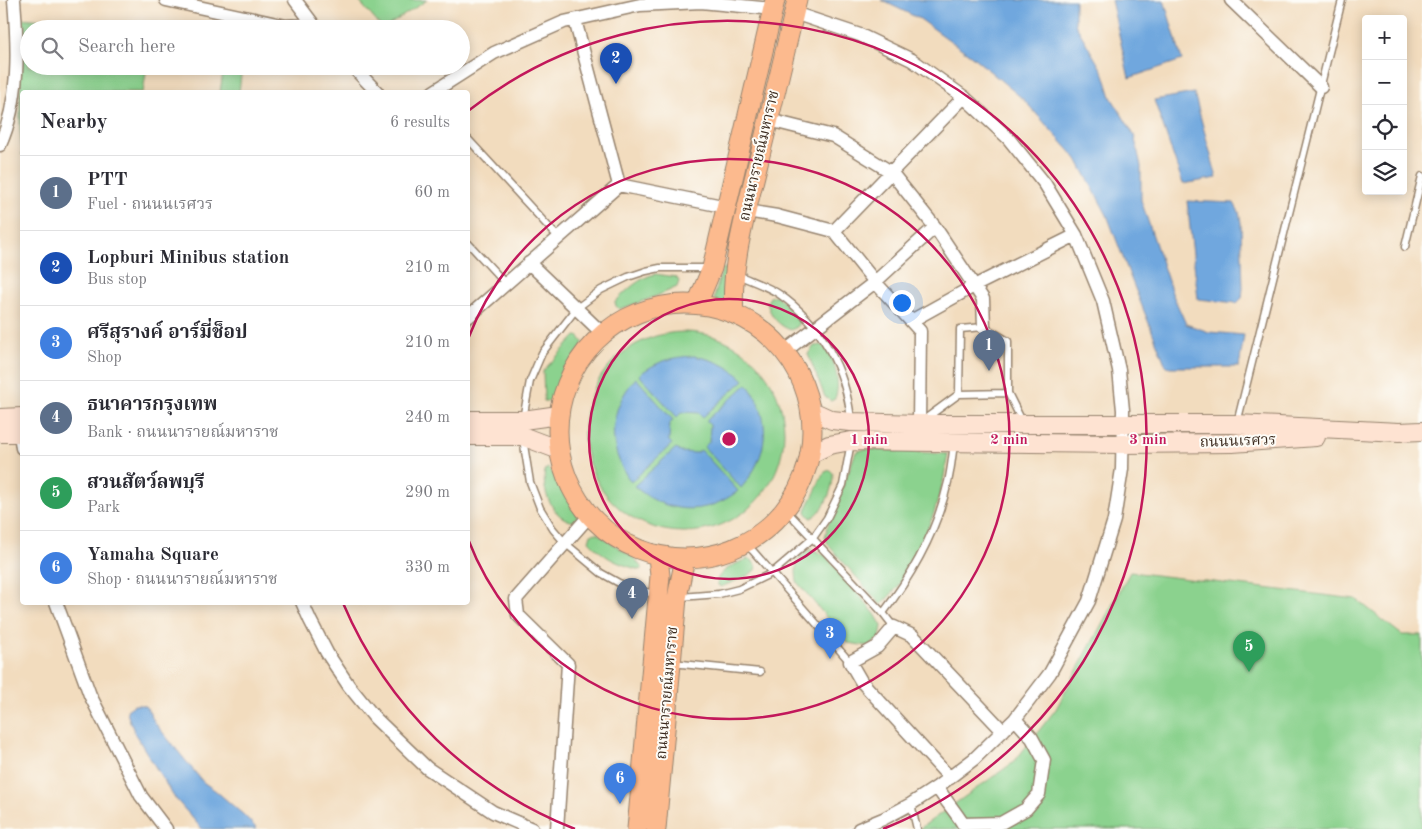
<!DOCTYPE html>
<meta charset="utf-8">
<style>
body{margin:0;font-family:"Old Standard TT","Noto Serif Thai",serif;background:#f2f2f3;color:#2b2b33}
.controls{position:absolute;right:15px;top:15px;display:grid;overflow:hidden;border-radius:5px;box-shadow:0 2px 12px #0003}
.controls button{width:45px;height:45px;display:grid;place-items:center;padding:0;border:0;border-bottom:1px solid #e1e1e2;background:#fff;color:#2b2b33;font:25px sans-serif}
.you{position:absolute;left:901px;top:302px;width:18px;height:18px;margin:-12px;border:4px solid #fff;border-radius:50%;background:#1a73e8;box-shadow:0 0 0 8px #1a73e833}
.badge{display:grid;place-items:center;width:32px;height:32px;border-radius:50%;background:#d1495b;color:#fff;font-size:16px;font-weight:700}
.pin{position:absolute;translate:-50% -41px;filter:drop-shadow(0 1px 2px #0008)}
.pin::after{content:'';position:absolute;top:26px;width:18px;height:15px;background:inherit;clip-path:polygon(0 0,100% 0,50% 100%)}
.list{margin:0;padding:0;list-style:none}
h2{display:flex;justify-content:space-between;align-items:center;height:65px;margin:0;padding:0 20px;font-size:21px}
h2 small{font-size:16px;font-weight:400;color:#7c7c81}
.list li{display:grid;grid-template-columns:32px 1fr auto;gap:15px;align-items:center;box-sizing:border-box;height:75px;padding:0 20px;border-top:1px solid #e1e1e2}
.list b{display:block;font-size:19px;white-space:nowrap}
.list p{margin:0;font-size:16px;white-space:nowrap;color:#7c7c81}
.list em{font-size:16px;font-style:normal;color:#7c7c81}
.icon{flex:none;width:28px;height:28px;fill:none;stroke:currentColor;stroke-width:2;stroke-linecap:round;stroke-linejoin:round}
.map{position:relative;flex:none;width:1422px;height:829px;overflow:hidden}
.search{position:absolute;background:#fff;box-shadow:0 2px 12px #0003;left:20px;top:20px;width:450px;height:55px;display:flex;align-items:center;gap:12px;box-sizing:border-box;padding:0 18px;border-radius:28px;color:#7c7c81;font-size:19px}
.panel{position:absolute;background:#fff;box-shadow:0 2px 12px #0003;left:20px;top:90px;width:450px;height:515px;border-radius:5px}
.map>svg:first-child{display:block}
</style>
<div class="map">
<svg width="1422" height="829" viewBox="0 0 1422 829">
<rect width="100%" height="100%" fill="#fdfcf7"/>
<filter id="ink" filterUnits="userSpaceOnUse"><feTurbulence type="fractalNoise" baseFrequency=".02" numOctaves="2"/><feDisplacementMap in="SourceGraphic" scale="10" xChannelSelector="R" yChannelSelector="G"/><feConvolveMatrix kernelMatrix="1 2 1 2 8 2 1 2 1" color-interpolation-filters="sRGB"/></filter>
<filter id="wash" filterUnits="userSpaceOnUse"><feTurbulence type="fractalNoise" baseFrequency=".0096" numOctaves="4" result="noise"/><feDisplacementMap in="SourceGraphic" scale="20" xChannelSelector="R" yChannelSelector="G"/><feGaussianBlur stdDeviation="1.12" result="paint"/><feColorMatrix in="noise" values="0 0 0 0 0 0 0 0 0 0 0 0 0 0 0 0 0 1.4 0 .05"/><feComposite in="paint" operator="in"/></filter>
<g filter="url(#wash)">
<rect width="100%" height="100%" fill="#f2dcbe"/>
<path fill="#8bd28e" stroke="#637e56" d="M358,0H427L383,29Z
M20,18L43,20L77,29H29V66H147L143,92H22V155L20,129Z
M224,66H242L239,92H220Z
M726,268L728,300L718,303L714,298L722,269Z
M655,274L676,277L679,281L677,287C658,296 639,303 619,309L616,306L615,302C627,290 639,278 655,274Z
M776,295L796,315L799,321L797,327L791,330C778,326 770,315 767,302L770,297Z
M584 432a100 100 0 1 1 200 0a100 100 0 1 1-200 0Z
M576,336H578L583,342L581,348L571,361L561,382L555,398L550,401H544L543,371Z
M822,345C825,348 829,351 830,355C836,367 841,388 834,400L831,401L825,397L808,354L814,346Z
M865,449L948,454L943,482L934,513L918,553L897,588L881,605L830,547L825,538L827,528L854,457L856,452Z
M548,468C563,480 571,500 578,518L576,522C552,520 541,490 545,470Z
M830,470L833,473C834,487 824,513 811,518L806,512C808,503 813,498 816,490C819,483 820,478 825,472Z
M597,533L634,558L642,568L640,570C616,563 606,559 589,541L591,534Z
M811,549L825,555L875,614L882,626L880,638L868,646L848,643L797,582C795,566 795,557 811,549Z
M747,559L752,560L757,568L749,575L721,587L718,585L717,580C722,569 736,564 747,559Z
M1130,572L1356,599L1402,635H1422V829H919L1014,762L1056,709Z"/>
<path fill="#70a7de" stroke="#56687e" d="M881,0H1075V24L1104,74L1111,97L1134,135L1141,166V200L1172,293L1186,324L1209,332L1244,335L1239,367H1171L1166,366L1130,276L1107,215L1077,159L1023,99L973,57L920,19Z
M1111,0H1164L1182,60L1129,78Z
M1194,93L1217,178L1183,184L1154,100Z
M1187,201L1234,203L1239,212L1241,223L1243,288L1242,298L1237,303L1198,299Z
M694,356C715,360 728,365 744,380L703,417L699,413L682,412L677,417L639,375C657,361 672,357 694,356Z
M636,378L673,420L670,423L669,441L672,444L631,482C606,448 608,409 636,378Z
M747,384C773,418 769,456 741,488L704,447L709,442L710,425L706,421Z
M676,448L680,452L697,453L701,450L738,491C704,517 666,514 634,486Z
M134,705H143L147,708L155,723L203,782L216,791L245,816L257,829H202L174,797L135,734L128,716L127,710Z"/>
</g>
<g filter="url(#ink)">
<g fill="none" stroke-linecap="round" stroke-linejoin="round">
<defs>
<path id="lane" d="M468,139L558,237
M468,243L506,284
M1405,247L1422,176
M738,275C751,281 767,286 779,294C821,323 846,370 851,420
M959,394L1008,393
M523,419L530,381L542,353L577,308L601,290L628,277L646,271L660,268H708
M925,419L959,394L960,329L984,327L1008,341V393L1023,423
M1237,423L1342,0
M523,439L530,482L540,508L553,529L565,543L601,573L619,583L638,590L658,595
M785,509L883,613L894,627
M744,543L753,551L850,662
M680,597L719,594L739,589L772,573L813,538L827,518L843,485L851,442
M883,613C913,574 937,531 948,482C951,470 952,457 954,444
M672,663L760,672
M911,804L917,829"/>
<path id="street" d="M166,0L286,26L312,24
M295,0L316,28
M1231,0L1321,87
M794,13L860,35L912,60L964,97L1008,138L1045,184L1076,235L1103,301L1119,370L1123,410L1122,469L1114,520L1089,601L1050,673L1015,719L974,759L937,787L911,804L883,819L859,829
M575,20L619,185L727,207
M352,66L377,92
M433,92L494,53L564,22L640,5L701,2L773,9
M769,120L833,136L891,172L935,227L983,299L984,327
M0,145C20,100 18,49 14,0
M747,211L777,216L834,231L875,282L920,331L919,424
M834,231L964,97
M529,263L603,334
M468,317L619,185
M911,321L974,286L1076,235
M784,352L875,282L935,227
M20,425V433L22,448
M56,602L90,695L141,796L166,829
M302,602L310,620L327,653L349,686L375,718L427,768L493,812L532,829
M950,778L861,681L850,662L877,647L894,627L913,636L1003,731
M937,787C945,800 955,811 963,824L1001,823L1026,809L1039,794L1044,760L1032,738L1015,719
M557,829L568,664L518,615L516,599L590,515"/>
<path id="secondary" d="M810,410L832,420L851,422L919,424H1237L1399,432L1422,431
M0,418L22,417
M468,420H523L559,415
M0,433H22
M468,436H522L559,450
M809,455L829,445L851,441L1123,444L1232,443L1316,437"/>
<path id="primary" d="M697,304L712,268L775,0
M558 431a127 127 0 1 1 254 0a127 127 0 1 1-254 0Z
M734,314C730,266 746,213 757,167C771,112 784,56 797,0
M637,829L660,576L658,556
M656,829L677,598L685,558"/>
</defs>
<use href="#lane" stroke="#96836e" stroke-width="9"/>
<use href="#street" stroke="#96836e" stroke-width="15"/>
<use href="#secondary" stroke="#96836e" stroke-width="20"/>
<use href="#primary" stroke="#96836e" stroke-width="21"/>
<use href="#lane" stroke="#fff" stroke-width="6"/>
<use href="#street" stroke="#fff" stroke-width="12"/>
<use href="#secondary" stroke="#fee3d2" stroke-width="18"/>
<use href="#primary" stroke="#fcba8e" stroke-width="19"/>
</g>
</g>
<g fill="none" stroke="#c2185b" stroke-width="2.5">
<circle cx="729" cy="439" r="140"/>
<path d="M468 339A280 280 0 1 1 468 539"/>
<path d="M575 829A419 419 0 0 1 343 603M468 111A419 419 0 1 1 883 829"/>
</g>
<g text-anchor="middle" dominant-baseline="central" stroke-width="4" stroke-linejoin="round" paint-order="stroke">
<g font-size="15" fill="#3b2a1e" stroke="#fdfcf7">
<text transform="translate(760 156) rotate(-77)">ถนนนารายณ์มหาราช</text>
<text transform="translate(1238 442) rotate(-2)">ถนนนเรศวร</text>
<text transform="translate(668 693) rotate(-85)">ถนนนารายณ์มหาราช</text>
</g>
</g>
<circle cx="729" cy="439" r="8" fill="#c2185b" stroke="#fdfcf7" stroke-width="2.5"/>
<g font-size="15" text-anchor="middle" font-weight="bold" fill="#c2185b" stroke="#fdfcf7" stroke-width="4" stroke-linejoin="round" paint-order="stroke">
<text x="869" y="444">1 min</text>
<text x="1009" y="444">2 min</text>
<text x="1148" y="444">3 min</text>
</g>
</svg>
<div class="controls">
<button>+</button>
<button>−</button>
<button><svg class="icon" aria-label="locate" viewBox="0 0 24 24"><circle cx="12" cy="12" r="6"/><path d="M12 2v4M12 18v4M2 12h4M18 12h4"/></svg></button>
<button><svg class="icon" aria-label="layers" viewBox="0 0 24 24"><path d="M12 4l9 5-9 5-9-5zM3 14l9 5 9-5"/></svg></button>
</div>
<div class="you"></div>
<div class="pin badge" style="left:989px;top:371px;background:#5c6f8a">1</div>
<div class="pin badge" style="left:616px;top:84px;background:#1a4fb4">2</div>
<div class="pin badge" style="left:830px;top:659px;background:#3f7fe0">3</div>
<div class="pin badge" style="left:632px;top:619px;background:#5c6f8a">4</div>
<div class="pin badge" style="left:1249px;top:672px;background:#2e9e5b">5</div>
<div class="pin badge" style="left:620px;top:804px;background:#3f7fe0">6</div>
<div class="search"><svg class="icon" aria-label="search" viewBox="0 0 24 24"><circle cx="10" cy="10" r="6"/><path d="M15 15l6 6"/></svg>Search here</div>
<section class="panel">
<h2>Nearby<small>6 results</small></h2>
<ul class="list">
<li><span class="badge" style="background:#5c6f8a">1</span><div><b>PTT</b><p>Fuel · ถนนนเรศวร</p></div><em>60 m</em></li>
<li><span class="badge" style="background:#1a4fb4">2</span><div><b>Lopburi Minibus station</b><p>Bus stop</p></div><em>210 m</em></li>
<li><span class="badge" style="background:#3f7fe0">3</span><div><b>ศรีสุรางค์ อาร์มี่ช็อป</b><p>Shop</p></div><em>210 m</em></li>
<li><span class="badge" style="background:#5c6f8a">4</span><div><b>ธนาคารกรุงเทพ</b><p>Bank · ถนนนารายณ์มหาราช</p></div><em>240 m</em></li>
<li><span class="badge" style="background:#2e9e5b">5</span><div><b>สวนสัตว์ลพบุรี</b><p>Park</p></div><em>290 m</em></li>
<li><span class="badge" style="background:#3f7fe0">6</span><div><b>Yamaha Square</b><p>Shop · ถนนนารายณ์มหาราช</p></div><em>330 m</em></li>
</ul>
</section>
</div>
